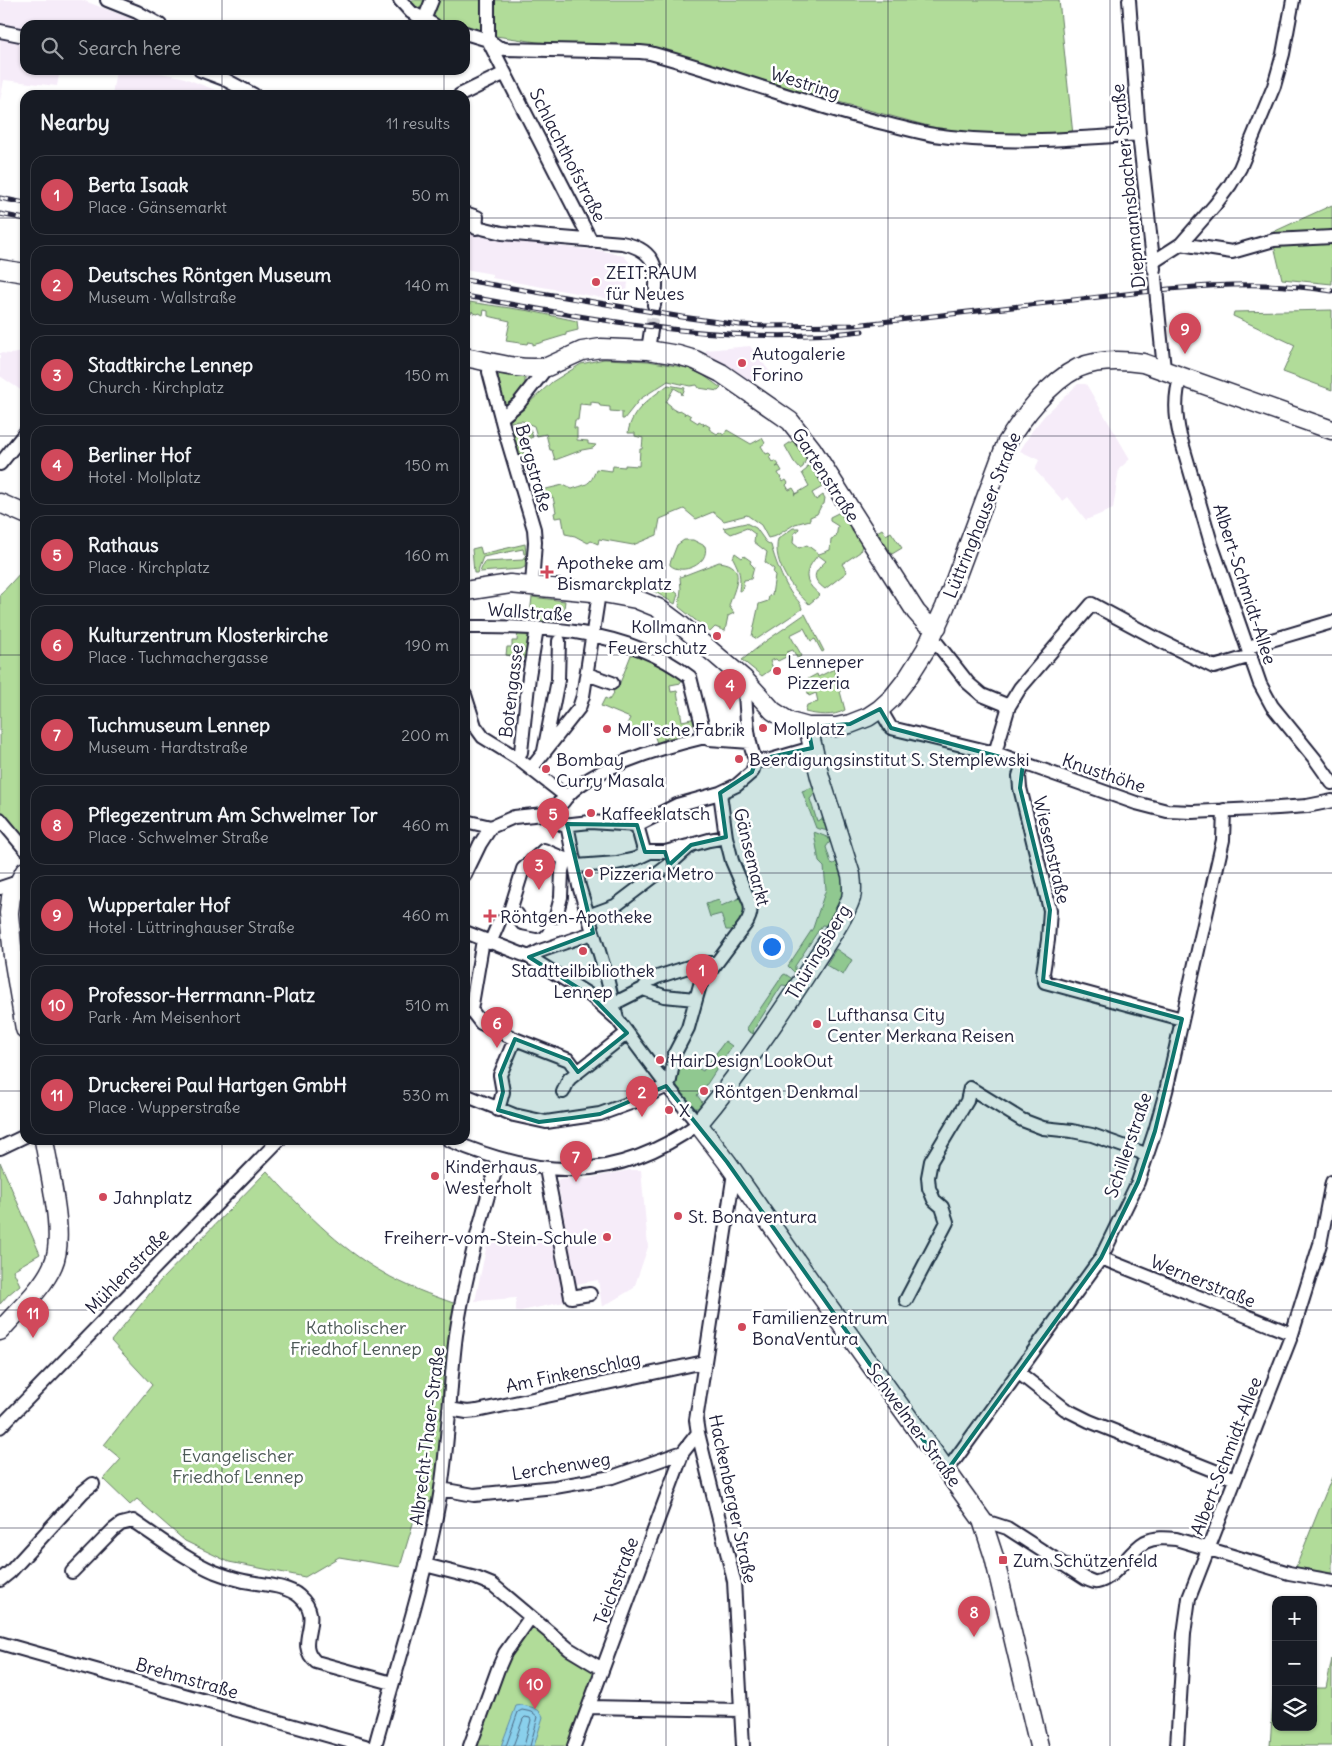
<!DOCTYPE html>
<meta charset="utf-8">
<style>
body{margin:0;font-family:Delius,sans-serif;background:#20242c;color:#f1f3f6}
.controls{position:absolute;right:15px;bottom:15px;display:grid;overflow:hidden;border-radius:10px;box-shadow:0 1px 4px #0004}
.controls button{width:45px;height:45px;display:grid;place-items:center;padding:0;border:0;border-bottom:1px solid #363941;background:#171b24;color:#f1f3f6;font:25px sans-serif}
.you{position:absolute;left:771px;top:946px;width:18px;height:18px;margin:-12px;border:4px solid #fff;border-radius:50%;background:#1a73e8;box-shadow:0 0 0 8px #1a73e833}
.badge{display:grid;place-items:center;width:32px;height:32px;border-radius:50%;background:#d1495b;color:#fff;font-size:16px;font-weight:700}
.pin{position:absolute;translate:-50% -41px;filter:drop-shadow(0 1px 2px #0008)}
.pin::after{content:'';position:absolute;top:26px;width:18px;height:15px;background:inherit;clip-path:polygon(0 0,100% 0,50% 100%)}
.list{margin:0;padding:0;list-style:none}
h2{display:flex;justify-content:space-between;align-items:center;height:65px;margin:0;padding:0 20px;font-size:21px}
h2 small{font-size:16px;font-weight:400;color:#9ea1a6}
.list li{display:grid;grid-template-columns:32px 1fr auto;gap:15px;align-items:center;box-sizing:border-box;height:80px;margin:0 10px 10px;padding:0 10px;border:1px solid #363941;border-radius:15px}
.list b{display:block;font-size:19px;white-space:nowrap}
.list p{margin:0;font-size:16px;white-space:nowrap;color:#9ea1a6}
.list em{font-size:16px;font-style:normal;color:#9ea1a6}
.icon{flex:none;width:28px;height:28px;fill:none;stroke:currentColor;stroke-width:2;stroke-linecap:round;stroke-linejoin:round}
.map{position:relative;flex:none;width:1332px;height:1746px;overflow:hidden}
.search{position:absolute;background:#171b24;box-shadow:0 1px 4px #0004;left:20px;top:20px;width:450px;height:55px;display:flex;align-items:center;gap:12px;box-sizing:border-box;padding:0 18px;border-radius:15px;color:#9ea1a6;font-size:19px}
.panel{position:absolute;background:#171b24;box-shadow:0 1px 4px #0004;left:20px;top:90px;width:450px;height:1055px;border-radius:15px}
.map>svg:first-child{display:block}
</style>
<div class="map">
<svg width="1332" height="1746" viewBox="0 0 1332 1746">
<rect width="100%" height="100%" fill="#fff"/>
<filter id="ink" filterUnits="userSpaceOnUse"><feTurbulence type="fractalNoise" baseFrequency=".02" numOctaves="2"/><feDisplacementMap in="SourceGraphic" scale="10" xChannelSelector="R" yChannelSelector="G"/><feConvolveMatrix kernelMatrix="1 2 1 2 8 2 1 2 1" color-interpolation-filters="sRGB"/></filter>
<g filter="url(#ink)">
<path fill="#f6ecf9" d="M0,0H82L148,25H25V70H60L57,86L4,80L0,101Z
M116,70H155V72L182,77L228,95H112Z
M465,232L492,239L603,251L624,256L630,263L626,302L492,278V274L465,269Z
M750,346L770,372L751,382L706,353V350Z
M25,352V393L0,376V353L10,354Z
M1078,384H1086L1130,459L1119,469L1113,509L1086,520L1068,497L1063,501L1035,470L1039,460L1020,451L1032,431L1045,415Z
M630,1170H641L648,1247L634,1288L602,1307L598,1280L576,1284L557,1180L573,1178L574,1180H577V1177H581V1179H585Z
M552,1233L564,1302L516,1312V1298L475,1301L487,1244Z"/>
<path fill="#b1dc99" stroke="#6a7f6a" d="M406,0H1059L1073,135H962L640,49L537,42L482,34L465,29V25C441,25 423,17 406,0Z
M1332,205V284L1282,279L1271,233Z
M469,302L530,311L577,321L578,330L566,333V335L533,345V343L528,342L527,344L506,341L510,321L488,316V311L484,310L483,315L479,313L478,314L473,313L472,311L471,313L466,312L467,305H470Z
M1332,310V390L1283,372L1295,345L1233,316L1234,312Z
M604,359L648,361L688,368L703,375L721,388L718,391L699,388L697,385L690,386L668,381L640,399L624,419H622V412L610,411V407L600,406L599,403L591,402V405L580,404L578,420H575L574,428H577V440L588,441V444L596,445L593,448L582,450L555,460L552,450H550L546,434L537,436L534,426L522,421L510,422L509,421L552,382L581,364Z
M500,374L525,378V386L507,404L504,403L498,376Z
M668,385L685,388L682,395L681,392L674,388L666,402L671,406V408L678,412L680,410L685,413L684,415L686,413L691,416L690,418L698,423L699,421L704,424L703,426L705,424L710,427L709,429L717,434L719,432L724,435L727,430L751,444L762,438L765,443L761,446L766,454L769,453L771,455L769,457L772,462L776,461L779,465L776,467L779,466L782,471L778,473L783,482L786,480L788,483L786,485L789,490L793,488L796,493L794,495L809,486L802,473L807,469L808,463L824,486L812,493L816,500L823,495L825,498L824,504L821,506L817,514L810,517V520L795,524L776,536L768,538L761,525L747,515L724,521L713,512L696,519L684,509L660,519L657,535L633,545L599,539L598,544L591,541L588,543L575,536L565,534L562,517L555,518L554,513L556,512L553,497L545,499L544,495L531,497L529,493L563,485L572,489C587,484 591,485 596,469L612,471L613,466L625,467V465L639,466L640,449H642L643,438L635,436V433H628C631,410 651,398 668,385Z
M522,426L530,429L533,437L520,442L525,458L519,457L511,427Z
M794,440L806,459L803,467L800,469L794,462L785,446Z
M838,513L842,514L862,545L860,552L842,564L847,572L825,589C810,578 814,572 826,561L818,555C804,572 802,580 820,595L809,604C793,590 772,563 778,539L793,528H799L798,531L794,533L793,543L799,548L807,545L819,554L830,550L831,539L836,537L838,526L830,521V517Z
M746,523L756,528L766,542L771,545C775,560 782,579 791,593C795,598 801,602 802,609L757,639L752,636L759,604L768,601L769,596L772,595L775,575L773,573L774,569L765,562L767,552L754,542L755,534L747,528L731,534L723,528Z
M882,529L886,535L891,532L902,548L892,554L877,532Z
M684,540H693L705,546C710,564 682,576 670,565V563L677,545Z
M525,544L526,554H524L523,549L483,557L477,573H474L472,549L480,547L482,554Z
M735,553L742,558L744,556L751,561L750,563L754,567L751,579L744,580L742,590L739,591C741,575 740,572 733,558Z
M526,556L525,567L521,569L480,572L484,562L523,560L524,557Z
M719,562C749,565 734,588 729,606L734,613L728,616L725,631L715,627L710,632L679,607L681,589L680,577Z
M22,571L25,573V833L24,832L19,836L0,813V595Z
M662,580L668,582L672,589L678,594L675,604L652,590L658,582Z
M532,597L565,601L563,616L556,615L555,624H529Z
M805,614L824,651L822,652L815,639L811,641L804,628L790,635L802,656L797,658L793,650L787,652L788,656L778,661L776,659L770,661L773,668L762,676L742,660L766,641Z
M518,629L529,634L528,643H531C526,649 526,653 528,659L506,655L507,647H512V641H517Z
M633,650L687,680L681,681V683L670,685L671,692L677,691L682,721L696,718L698,724L679,727L680,738H666V742L657,743L651,726L638,730V729H635V731L629,734L627,724L630,718L601,706L605,698L609,700L614,693L613,692L616,687L618,688Z
M834,669L845,710C833,717 818,715 805,712L807,705L818,702L816,693L809,696L804,681L817,674L818,677Z
M813,787L815,793L810,799L817,821L824,818L828,831L816,828L802,791Z
M814,832L832,839L826,847L831,863L834,864L839,859C850,891 844,897 830,926L822,925L795,966V970L800,971L797,975L788,966L813,928L826,889L824,867L819,862Z
M742,897L748,912L736,930H726L721,914L710,917L706,904L719,900L721,906Z
M836,949L852,960L843,975L826,965Z
M785,974L794,980L791,986L782,985L754,1029L753,1033L759,1034L757,1036L748,1031L747,1028L783,975Z
M725,1041L732,1046L705,1087L697,1095L702,1102L698,1108H695L677,1086L678,1057L703,1071Z
M0,1162L40,1254L13,1270L20,1285L8,1295L0,1304Z
M267,1171C300,1207 339,1248 382,1272C405,1286 431,1295 456,1304L433,1502L420,1500L400,1567L339,1557L305,1577L229,1562L185,1541L137,1499L130,1505L103,1479L121,1459L104,1445L152,1385L111,1341L160,1281Z
M1332,1477V1573L1296,1567Z
M531,1624L596,1673L569,1746H474L509,1656Z
M1332,1659V1746H1270L1274,1687H1276V1727H1313V1688H1326Z"/>
<path fill="#8ad0ec" stroke="#608aa5" d="M522,1705C531,1707 540,1708 543,1717L534,1746H501L516,1706Z"/>
<g fill="none" stroke-linecap="round" stroke-linejoin="round">
<path stroke="#4c6882" stroke-width="1" d="M506,1746L518,1712L522,1710L532,1712L538,1717L530,1746
M513,1746L523,1719L525,1717L530,1718L531,1720L524,1746"/>
<path stroke="#d3d3d8" stroke-width="12" stroke-dasharray="12 6" stroke-linecap="butt" d="M651,330L654,305"/>
<defs>
<path id="street" d="M107,0L137,12L160,25
M400,0L411,12L434,25
M488,0V40L591,241
M1129,0L1139,134L1154,269
M424,20L432,0
M0,31L25,36
M465,33L488,40L498,47L505,49L640,52L650,53C728,74 804,104 883,123C900,127 917,132 934,135C1002,145 1072,139 1139,134
M200,70L224,79L254,95
M460,95L505,73
M465,213L477,217L476,228
M465,224L502,233L622,243C659,250 659,273 654,305
M1181,244L1232,252L1274,240L1332,237
M1153,262L1181,244L1215,205L1230,185L1240,168L1274,86L1283,54L1293,0
M1157,300L1164,369
M648,350L651,330
M490,362L489,372L503,425L534,529L535,542L532,585
M1181,376C1174,396 1175,415 1180,436L1211,543L1260,684L1272,706L1315,759L1332,783
M501,418L519,403L547,367
M0,464L25,433
M465,627C542,626 626,628 690,677L705,737
M932,637L968,683L982,695L1009,706
M1248,647L1332,622
M587,674L612,683
M744,679C746,699 746,744 756,760
M465,695L475,726L483,737L517,758L567,797L544,814L514,817L491,827L465,821
M880,709L891,728L995,753L1136,803L1167,811L1192,812L1278,808L1307,806L1332,801
M544,751L558,680L559,641
M995,753L1009,706L1020,688L1092,604L1159,640L1214,667L1251,656
M517,758L521,752L529,676L537,628
M756,760L767,761L812,748
M1023,763L1019,776L1020,788L1050,910L1048,940L1043,973L1045,982L1182,1019
M531,769L579,708L583,696L599,593
M563,802C584,769 667,746 705,737L709,739L750,742
M544,814L563,825L590,822L637,825L677,805L720,793L737,785L752,772L756,760
M0,819L25,849
M567,824L579,886L606,974L617,1019
M637,825L645,854
M576,866L617,863L635,859L650,852H665L688,846
M465,875L480,844L491,827
M0,888L18,882
M556,916L561,897L562,871L565,859
M588,916L615,906L669,865L691,845L709,840L726,837
M537,926L522,923L517,914L510,911L523,869L544,850L565,859L573,858
M490,943L499,922
M529,957L540,951L592,933
M643,989L664,996L695,999
M613,1004L643,989L649,981L657,977L701,963H715
M471,1010L481,1023L515,1039L569,1060L578,1072
M471,1010L483,940
M667,1086L670,1080L675,1053L688,1028L700,985L745,925C750,918 752,912 750,903L732,861L726,837L720,793
M563,1092L569,1079L627,1033
M465,1095L514,1115L546,1122L600,1114L636,1101L667,1086
M498,1110L503,1092L500,1075L515,1039
M449,1140C539,1179 615,1184 698,1124L667,1086L617,1019L591,996L529,957L465,932
M0,1148L25,1136
M546,1169L571,1297L590,1294
M734,1173L696,1420L698,1433L734,1581L743,1746
M1101,1258L1292,1334
M906,1300L947,1222L942,1207L934,1200L929,1188L928,1177L931,1161L967,1101L970,1088L1022,1120L1043,1128L1072,1131L1092,1135L1140,1152L1146,1157
M1019,1373L1065,1409L1089,1421L1235,1479
M449,1409L467,1412L477,1411L704,1362
M0,1427L279,1140
M946,1472L1101,1258L1138,1182L1155,1131L1166,1091L1223,840L1224,810
M441,1489L474,1495L555,1487L612,1477L683,1452
M982,1520L1007,1528L1086,1579C1090,1580 1093,1583 1097,1582C1115,1579 1129,1551 1145,1542C1155,1537 1166,1538 1176,1539L1289,1573L1332,1581
M425,1565L476,1578L493,1585L569,1649L602,1669
M72,1572L113,1530L121,1524L133,1521C160,1539 185,1559 215,1572C223,1575 232,1578 240,1580C258,1585 285,1584 299,1596C327,1620 292,1641 316,1662L392,1683
M0,1580L10,1572L83,1492L93,1484
M0,1643L365,1746
M589,1707L740,1710
M375,1746C397,1665 424,1584 439,1501C449,1446 449,1390 456,1335C465,1275 481,1217 499,1159
M470,1746L498,1669L505,1653L530,1618
M574,1746L683,1452L698,1433
M1177,1746L1184,1634L1189,1598L1292,1334L1320,1244L1332,1182"/>
<path id="secondary" d="M0,269L25,273
M465,357C491,362 520,371 547,367L582,351L601,348L648,350L678,355L695,360L721,373L790,421L812,449L916,612L925,622L937,627
M0,503L25,514
M465,591L510,584L603,593L636,599L658,608L682,626L744,679L773,711L790,722L808,727H836L850,724L868,717L880,709L892,698L907,679L926,649L945,607L1006,444C1022,418 1049,382 1078,368C1098,359 1122,360 1143,363L1332,430
M808,727L820,777L851,875C852,883 853,890 851,898C844,919 825,945 813,964C777,1020 741,1073 698,1124L727,1162L811,1282L982,1520L994,1557L1039,1746
M25,871L11,897L9,913L13,957L25,1029
M0,1331C17,1311 43,1289 53,1265C66,1237 49,1172 44,1140"/>
</defs>
<use href="#street" stroke="#22223b" stroke-width="16"/>
<use href="#secondary" stroke="#22223b" stroke-width="21"/>
<use href="#street" stroke="#fff" stroke-width="12"/>
<use href="#secondary" stroke="#fff" stroke-width="18"/>
<defs>
<path id="rail" d="M0,198L25,203
M0,214L25,219
M465,280L682,317L740,325L765,326L855,325L1169,289C1224,284 1278,282 1332,291
M465,296C595,319 729,347 862,331"/>
</defs>
<use href="#rail" stroke="#22223b" stroke-width="5"/>
<use href="#rail" stroke="#fff" stroke-width="3" stroke-dasharray="9" stroke-linecap="butt"/>
<defs>
<path id="street-bridge" d="M1155,276L1157,300"/>
</defs>
<use href="#street-bridge" stroke="#22223b" stroke-width="16" stroke-linecap="butt"/>
<use href="#street-bridge" stroke="#fff" stroke-width="12"/>
</g>
</g>
<path fill="#0f766e" fill-opacity="0.2" stroke="#0f766e" stroke-width="4" stroke-linejoin="round" d="M880,709L891,728L1023,763L1020,788L1050,910L1043,981L1182,1019L1155,1131L1138,1182L1101,1258L946,1472L727,1162L666,1086L600,1114L572,1118L539,1122L498,1110L503,1092L500,1075L515,1039L569,1060L578,1072L627,1033L591,996L529,957L593,933L567,824L637,825L645,852H665L669,865L691,845L726,837L720,793L752,772L756,760L812,748L808,727L850,724Z"/>
<path fill="none" stroke="#22223b" stroke-width="1" stroke-opacity="0.55" d="M222,0V25M444,0V25M666,0V1746M888,0V1746M1110,0V1746M222,70V95M444,70V95M0,218H25M465,218H1332M0,436H25M465,436H1332M0,655H25M465,655H1332M0,873H25M465,873H1332M0,1091H25M465,1091H1332M222,1140V1746M444,1140V1746M0,1310H1332M0,1528H1332"/>
<g fill="#d1495b" stroke="#fff" stroke-width="2">
<circle cx="596" cy="282" r="5"/>
<circle cx="742" cy="363" r="5"/>
<path d="M544.5 564.5h5v5h5v5h-5v5h-5v-5h-5v-5h5z"/>
<circle cx="717" cy="636" r="5"/>
<circle cx="777" cy="671" r="5"/>
<circle cx="763" cy="728" r="5"/>
<circle cx="607" cy="729" r="5"/>
<circle cx="739" cy="759" r="5"/>
<circle cx="546" cy="769" r="5"/>
<circle cx="591" cy="813" r="5"/>
<circle cx="589" cy="873" r="5"/>
<path d="M487.5 908.5h5v5h5v5h-5v5h-5v-5h-5v-5h5z"/>
<circle cx="583" cy="951" r="5"/>
<circle cx="817" cy="1024" r="5"/>
<circle cx="660" cy="1060" r="5"/>
<circle cx="704" cy="1091" r="5"/>
<circle cx="669" cy="1110" r="5"/>
<circle cx="435" cy="1176" r="5"/>
<circle cx="103" cy="1197" r="5"/>
<circle cx="678" cy="1216" r="5"/>
<circle cx="607" cy="1237" r="5"/>
<circle cx="742" cy="1327" r="5"/>
<rect x="998" y="1555" width="10" height="10" rx="2.5"/>
</g>
<g text-anchor="middle" dominant-baseline="central" stroke-width="5" stroke-linejoin="round" paint-order="stroke">
<g font-size="18" fill="#22223b" stroke="#fff">
<text transform="translate(805 83) rotate(17)">Westring</text>
<text transform="translate(568 155) rotate(63)">Schlachthofstraße</text>
<text transform="translate(1128 186) rotate(-96)">Diepmannsbacher Straße</text>
<text transform="translate(534 468) rotate(74)">Bergstraße</text>
<text transform="translate(826 475) rotate(57)">Gartenstraße</text>
<text transform="translate(982 515) rotate(-68)">Lüttringhauser Straße</text>
<text transform="translate(1245 584) rotate(72)">Albert-Schmidt-Allee</text>
<text transform="translate(530 612) rotate(4)">Wallstraße</text>
<text transform="translate(511 691) rotate(-83)">Botengasse</text>
<text transform="translate(1104 773) rotate(19)">Knusthöhe</text>
<text transform="translate(1052 850) rotate(77)">Wiesenstraße</text>
<text transform="translate(752 857) rotate(76)">Gänsemarkt</text>
<text transform="translate(818 952) rotate(-59)">Thüringsberg</text>
<text transform="translate(1128 1145) rotate(-71)">Schillerstraße</text>
<text transform="translate(127 1271) rotate(-46)">Mühlenstraße</text>
<text transform="translate(1203 1281) rotate(22)">Wernerstraße</text>
<text transform="translate(573 1372) rotate(-12)">Am Finkenschlag</text>
<text transform="translate(914 1425) rotate(54)">Schwelmer Straße</text>
<text transform="translate(427 1436) rotate(-83)">Albrecht-Thaer-Straße</text>
<text transform="translate(1226 1456) rotate(-69)">Albert-Schmidt-Allee</text>
<text transform="translate(561 1466) rotate(-9)">Lerchenweg</text>
<text transform="translate(733 1499) rotate(78)">Hackenberger Straße</text>
<text transform="translate(616 1581) rotate(-69)">Teichstraße</text>
<text transform="translate(187 1678) rotate(16)">Brehmstraße</text>
</g>
<g font-size="18" fill="#22223b" stroke="#fff" text-anchor="start">
<text x="606" y="272">ZEIT:RAUM<tspan x="606" dy="21">für Neues</tspan></text>
<text x="752" y="353">Autogalerie<tspan x="752" dy="21">Forino</tspan></text>
<text x="557" y="562">Apotheke am<tspan x="557" dy="21">Bismarckplatz</tspan></text>
<text x="707" y="626" text-anchor="end">Kollmann<tspan x="707" dy="21">Feuerschutz</tspan></text>
<text x="787" y="661">Lenneper<tspan x="787" dy="21">Pizzeria</tspan></text>
<text x="773" y="728">Mollplatz</text>
<text x="617" y="729">Moll'sche Fabrik</text>
<text x="556" y="759">Bombay<tspan x="556" dy="21">Curry Masala</tspan></text>
<text x="749" y="759">Beerdigungsinstitut S. Stemplewski</text>
<text x="601" y="813">Kaffeeklatsch</text>
<text x="599" y="873">Pizzeria Metro</text>
<text x="500" y="916">Röntgen-Apotheke</text>
<text x="583" y="970" text-anchor="middle">Stadtteilbibliothek<tspan x="583" dy="21">Lennep</tspan></text>
<text x="827" y="1014">Lufthansa City<tspan x="827" dy="21">Center Merkana Reisen</tspan></text>
<text x="670" y="1060">HairDesign LookOut</text>
<text x="714" y="1091">Röntgen Denkmal</text>
<text x="679" y="1110">X</text>
<text x="445" y="1166">Kinderhaus<tspan x="445" dy="21">Westerholt</tspan></text>
<text x="113" y="1197">Jahnplatz</text>
<text x="688" y="1216">St. Bonaventura</text>
<text x="597" y="1237" text-anchor="end">Freiherr-vom-Stein-Schule</text>
<text x="752" y="1317">Familienzentrum<tspan x="752" dy="21">BonaVentura</tspan></text>
<text x="1013" y="1560">Zum Schützenfeld</text>
</g>
<g font-size="18" fill="#4d5a57" stroke="#fff">
<text x="356" y="1327">Katholischer<tspan x="356" dy="21">Friedhof Lennep</tspan></text>
<text x="238" y="1455">Evangelischer<tspan x="238" dy="21">Friedhof Lennep</tspan></text>
</g>
</g>
</svg>
<div class="controls">
<button>+</button>
<button>−</button>
<button><svg class="icon" aria-label="layers" viewBox="0 0 24 24"><path d="M12 4l9 5-9 5-9-5zM3 14l9 5 9-5"/></svg></button>
</div>
<div class="you"></div>
<div class="pin badge" style="left:702px;top:995px">1</div>
<div class="pin badge" style="left:642px;top:1117px">2</div>
<div class="pin badge" style="left:539px;top:890px">3</div>
<div class="pin badge" style="left:730px;top:710px">4</div>
<div class="pin badge" style="left:553px;top:839px">5</div>
<div class="pin badge" style="left:497px;top:1048px">6</div>
<div class="pin badge" style="left:576px;top:1182px">7</div>
<div class="pin badge" style="left:974px;top:1637px">8</div>
<div class="pin badge" style="left:1185px;top:354px">9</div>
<div class="pin badge" style="left:535px;top:1709px">10</div>
<div class="pin badge" style="left:33px;top:1338px">11</div>
<div class="search"><svg class="icon" aria-label="search" viewBox="0 0 24 24"><circle cx="10" cy="10" r="6"/><path d="M15 15l6 6"/></svg>Search here</div>
<section class="panel">
<h2>Nearby<small>11 results</small></h2>
<ul class="list">
<li><span class="badge">1</span><div><b>Berta Isaak</b><p>Place · Gänsemarkt</p></div><em>50 m</em></li>
<li><span class="badge">2</span><div><b>Deutsches Röntgen Museum</b><p>Museum · Wallstraße</p></div><em>140 m</em></li>
<li><span class="badge">3</span><div><b>Stadtkirche Lennep</b><p>Church · Kirchplatz</p></div><em>150 m</em></li>
<li><span class="badge">4</span><div><b>Berliner Hof</b><p>Hotel · Mollplatz</p></div><em>150 m</em></li>
<li><span class="badge">5</span><div><b>Rathaus</b><p>Place · Kirchplatz</p></div><em>160 m</em></li>
<li><span class="badge">6</span><div><b>Kulturzentrum Klosterkirche</b><p>Place · Tuchmachergasse</p></div><em>190 m</em></li>
<li><span class="badge">7</span><div><b>Tuchmuseum Lennep</b><p>Museum · Hardtstraße</p></div><em>200 m</em></li>
<li><span class="badge">8</span><div><b>Pflegezentrum Am Schwelmer Tor</b><p>Place · Schwelmer Straße</p></div><em>460 m</em></li>
<li><span class="badge">9</span><div><b>Wuppertaler Hof</b><p>Hotel · Lüttringhauser Straße</p></div><em>460 m</em></li>
<li><span class="badge">10</span><div><b>Professor-Herrmann-Platz</b><p>Park · Am Meisenhort</p></div><em>510 m</em></li>
<li><span class="badge">11</span><div><b>Druckerei Paul Hartgen GmbH</b><p>Place · Wupperstraße</p></div><em>530 m</em></li>
</ul>
</section>
</div>
